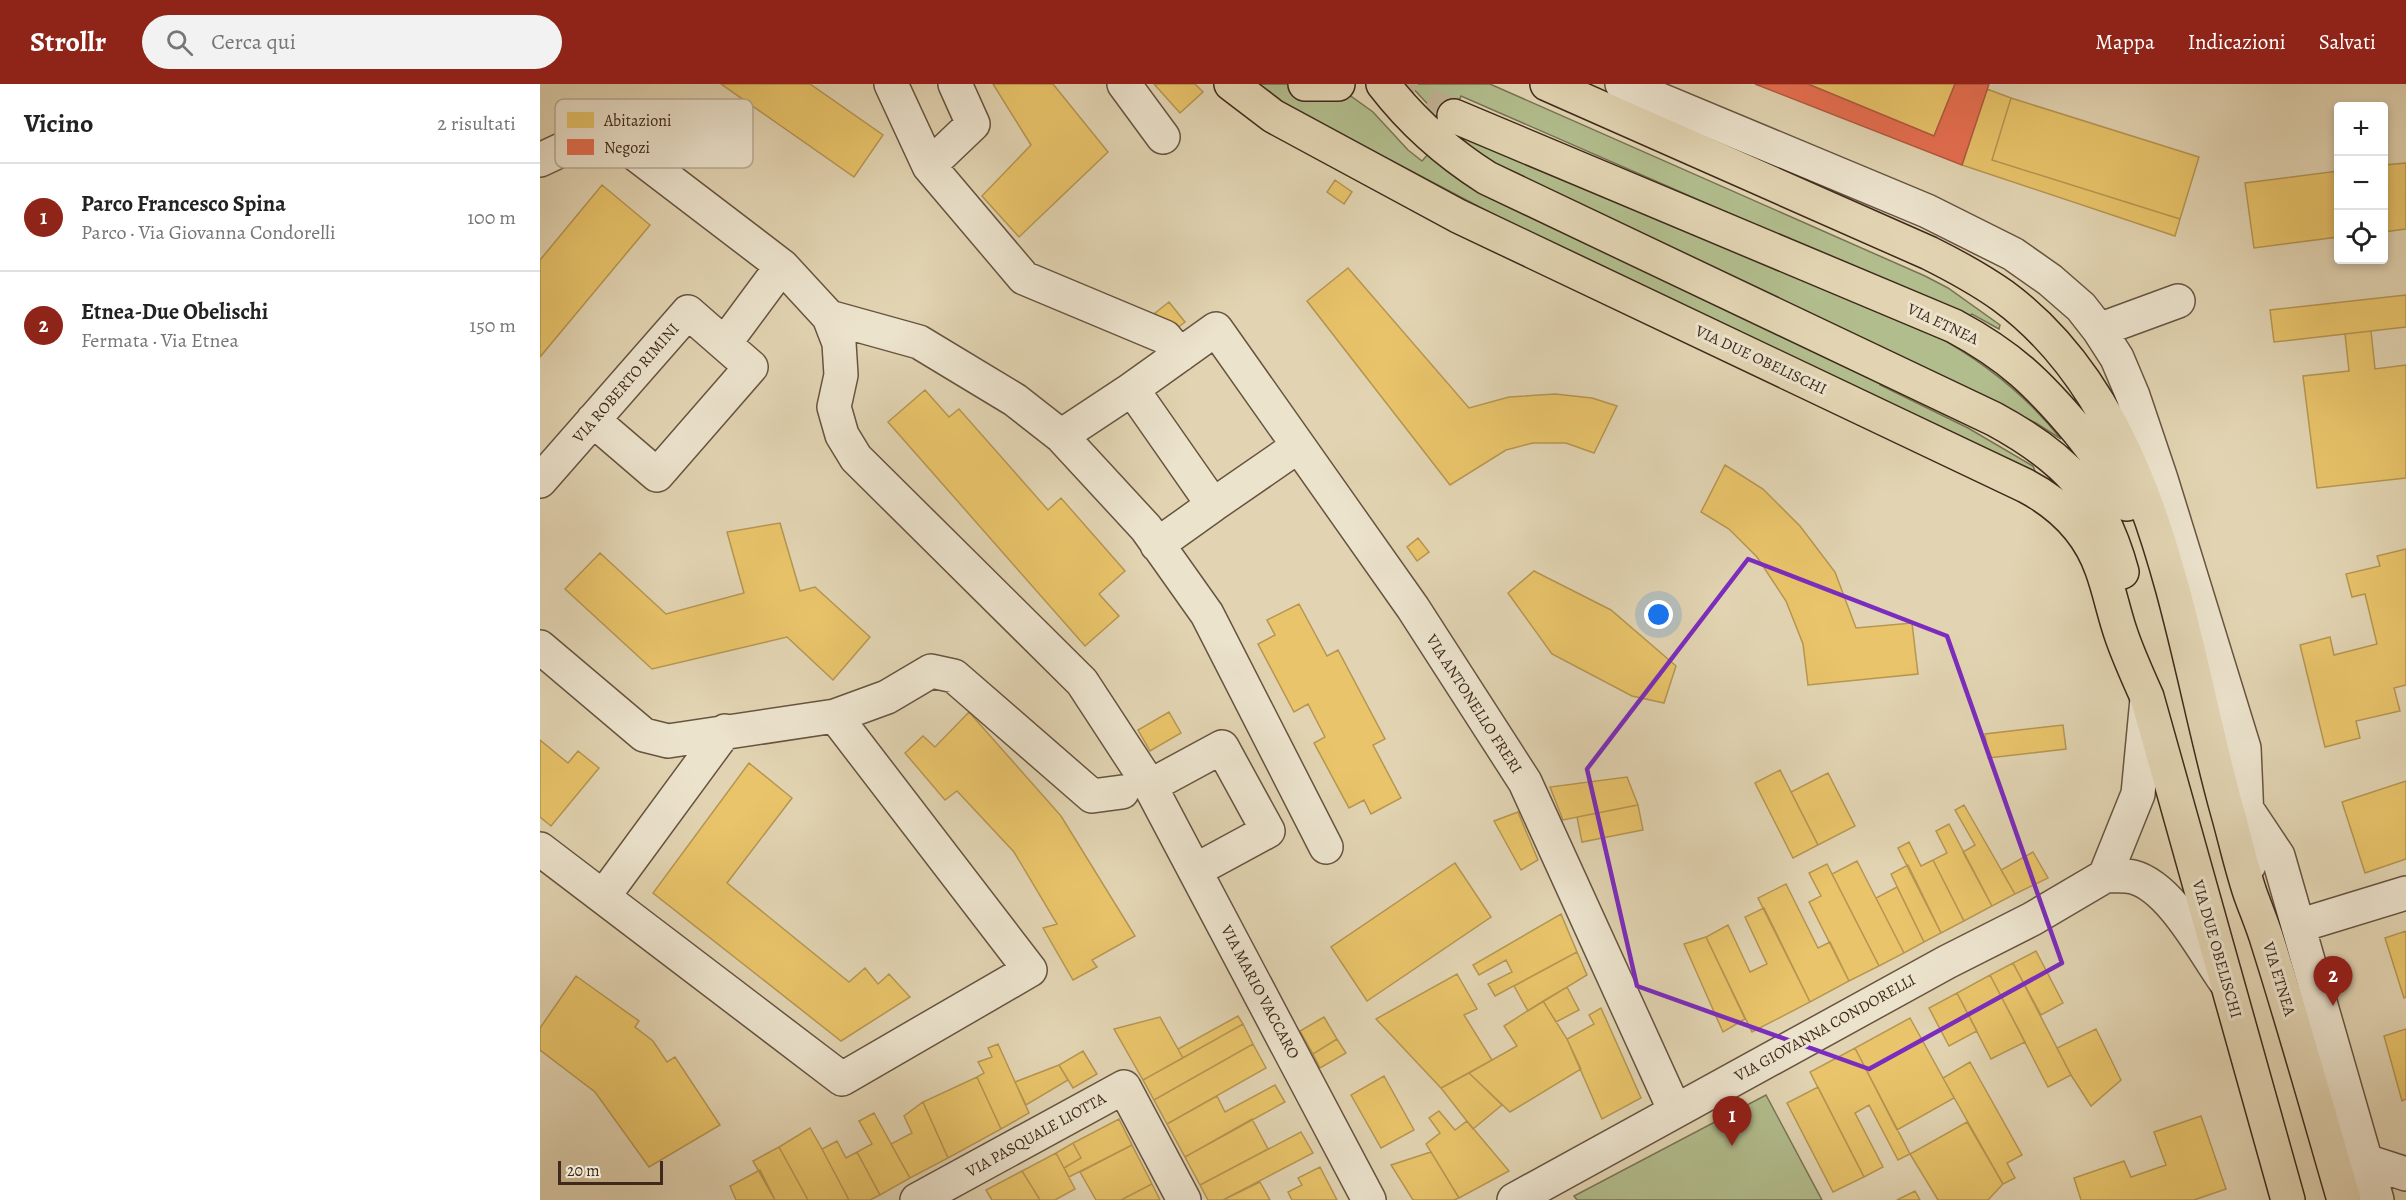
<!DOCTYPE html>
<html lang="it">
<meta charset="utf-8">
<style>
body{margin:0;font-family:Alegreya,serif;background:#f2f2f2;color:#222}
.controls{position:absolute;right:18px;top:18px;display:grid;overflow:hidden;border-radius:6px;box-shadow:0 3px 9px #0003}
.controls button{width:54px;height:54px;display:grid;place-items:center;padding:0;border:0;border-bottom:2px solid #e0e0e0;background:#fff;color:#222;font:30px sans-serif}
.scale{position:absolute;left:18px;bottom:15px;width:105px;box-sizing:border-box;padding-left:6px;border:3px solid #3e291a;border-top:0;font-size:16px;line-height:21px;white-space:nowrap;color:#3e291a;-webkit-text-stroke:4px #ece3cd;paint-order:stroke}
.you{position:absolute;left:1119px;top:531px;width:21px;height:21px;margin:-15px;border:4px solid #fff;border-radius:50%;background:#1a73e8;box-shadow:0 0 0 9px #1a73e833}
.badge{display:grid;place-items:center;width:39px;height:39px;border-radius:50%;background:#8f2418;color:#fff;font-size:20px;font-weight:700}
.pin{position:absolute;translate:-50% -50px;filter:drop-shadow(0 2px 3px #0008)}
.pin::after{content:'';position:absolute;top:32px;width:21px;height:18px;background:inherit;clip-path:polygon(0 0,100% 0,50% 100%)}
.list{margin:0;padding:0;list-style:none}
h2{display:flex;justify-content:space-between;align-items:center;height:78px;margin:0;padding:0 24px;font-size:26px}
h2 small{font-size:20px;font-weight:400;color:#767676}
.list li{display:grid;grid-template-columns:39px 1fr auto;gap:18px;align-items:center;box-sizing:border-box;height:108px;padding:0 24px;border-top:2px solid #e0e0e0}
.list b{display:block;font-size:22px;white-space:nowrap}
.list p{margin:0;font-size:20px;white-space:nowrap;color:#767676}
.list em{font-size:20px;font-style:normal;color:#767676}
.icon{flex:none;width:33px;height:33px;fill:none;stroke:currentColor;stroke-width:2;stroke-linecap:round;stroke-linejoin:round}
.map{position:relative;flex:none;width:1866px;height:1116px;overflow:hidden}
header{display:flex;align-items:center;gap:36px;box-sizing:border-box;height:84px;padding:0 30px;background:#8f2418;color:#fff}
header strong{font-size:28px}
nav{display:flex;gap:33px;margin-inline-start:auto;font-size:21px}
.search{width:420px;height:54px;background:#f2f2f2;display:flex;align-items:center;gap:15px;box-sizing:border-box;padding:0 21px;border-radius:33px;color:#767676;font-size:22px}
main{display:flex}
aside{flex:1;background:#fff}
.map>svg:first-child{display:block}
</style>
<header>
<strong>Strollr</strong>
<div class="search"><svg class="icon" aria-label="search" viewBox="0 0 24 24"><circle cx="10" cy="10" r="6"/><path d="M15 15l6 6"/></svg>Cerca qui</div>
<nav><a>Mappa</a><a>Indicazioni</a><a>Salvati</a></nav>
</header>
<main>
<aside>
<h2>Vicino<small>2 risultati</small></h2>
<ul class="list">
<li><span class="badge">1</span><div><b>Parco Francesco Spina</b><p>Parco · Via Giovanna Condorelli</p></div><em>100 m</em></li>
<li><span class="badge">2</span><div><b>Etnea-Due Obelischi</b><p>Fermata · Via Etnea</p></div><em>150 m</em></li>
</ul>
</aside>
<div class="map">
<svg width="1866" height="1116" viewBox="0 0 1866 1116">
<rect width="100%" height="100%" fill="#e2d4b2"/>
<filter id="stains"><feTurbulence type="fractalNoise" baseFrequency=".00333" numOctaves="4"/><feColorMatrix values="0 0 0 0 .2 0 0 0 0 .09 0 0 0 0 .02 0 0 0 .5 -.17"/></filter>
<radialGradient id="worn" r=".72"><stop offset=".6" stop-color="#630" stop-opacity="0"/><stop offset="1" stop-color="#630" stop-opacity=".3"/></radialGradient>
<path fill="#b2bd8d" stroke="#787354" stroke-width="1.5" d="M713,0H794L833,28L868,66L882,77L911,45L1393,250C1443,277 1486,311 1521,355L1496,339L1355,271L1340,301L1428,344L1493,382L1495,387L995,152L742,19Z
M869,0H950L1385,192L1408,204L1460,241L1459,245L1432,230L1427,233L921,12L908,42Z
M1226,1011L1282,1116H1037L1034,1112Z"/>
<path fill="#e9c46a" stroke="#b69652" stroke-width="1.5" d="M181,0H270L343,51L314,93Z
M453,0H513L568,68L479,153L442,112L491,61Z
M614,0H655L663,8L640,29Z
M1268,0H1415L1394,52Z
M1447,5L1471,14L1452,76L1640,135L1635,152L1422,81Z
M1471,14L1659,73L1640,135L1452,76Z
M1866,79V145L1844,148V81Z
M1798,87V153L1714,164L1705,99Z
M795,96L812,108L804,120L787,108Z
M62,101L110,141L0,273V176Z
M808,184L929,324L969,313L1015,310L1052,314L1077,322L1054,369L1026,359H993L966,366L910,401L767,217Z
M1866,211V243L1734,258L1730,226Z
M629,218L645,238L631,249L615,229Z
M1831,247L1835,285L1866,281V394L1777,404L1763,292L1809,287L1805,250Z
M385,306L409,333L419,325L508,426L521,414L585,487L559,510L579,532L545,562L348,338Z
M1185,381L1223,405L1260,442L1295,488L1316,544L1372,539L1378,590L1268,601L1263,560L1246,517L1217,473L1189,445L1161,428Z
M240,439L260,507L275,503L330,553L293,596L247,553L112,585L25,505L60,469L126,530L204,509L187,448Z
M878,454L889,468L877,477L867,463Z
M1866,465V601L1854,604L1860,627L1816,637L1820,654L1785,663L1760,561L1790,553L1794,571L1837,560L1825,510L1812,513L1806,490L1840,482L1837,472Z
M994,487L1071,526L1136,582L1124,619L1092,612L1012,570L968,509Z
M759,520L787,572L798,566L845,655L833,661L861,714L831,730L824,716L809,724L774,659L785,653L768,620L754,628L718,560L735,551L727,536Z
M429,628L521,732L595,852L552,876L557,883L533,896L503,844L517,840L474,768L417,707L405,716L365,669L383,652L395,663Z
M629,628L641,649L610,667L598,646Z
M1523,641L1526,665L1448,674L1445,650Z
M0,656L28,679L38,667L59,684L11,742L0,733Z
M209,679L252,714L187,799L309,898L325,884L338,900L349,890L370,913L301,957L113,809Z
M1240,686L1278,761L1253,774L1215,699Z
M1288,689L1315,742L1278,761L1251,708Z
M1087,693L1098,721L1023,736L1010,703Z
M1866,697V775L1825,789L1802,718Z
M1098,721L1103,746L1042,758L1037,733Z
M1424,721L1475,810L1452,822L1423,768L1435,761L1415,726Z
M978,728L998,776L981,786L954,737Z
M1409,740L1452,822L1424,837L1393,776L1407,769L1396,747Z
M1369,758L1381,782L1393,776L1424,837L1401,849L1358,764Z
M1493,768L1508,794L1475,810L1461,786Z
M1317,777L1364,869L1339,882L1292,790Z
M915,779L951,833L827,917L791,863Z
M1287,780L1339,882L1309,897L1269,818L1281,812L1269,789Z
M1368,781L1401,849L1384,858L1351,790Z
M1246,800L1278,864L1290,858L1309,897L1270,918L1218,814Z
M1357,803L1384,858L1364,869L1336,814Z
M1224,824L1270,918L1212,948L1166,853L1188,841L1210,888L1227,880L1205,833Z
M1021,830L1037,868L955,912L948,900L972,888L966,876L939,891L933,881Z
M1866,847V913L1864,914L1845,854Z
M1166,853L1205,935L1183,948L1144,860Z
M1496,867L1523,919L1501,931L1473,879Z
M1037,868L1047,891L988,927L974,902Z
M1473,879L1531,991L1508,1003L1450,891Z
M917,890L937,925L924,931L952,976L901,1004L836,935Z
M1450,891L1485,958L1451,975L1417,909Z
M36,892L99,937L95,943L113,957L127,978L135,973L180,1041L109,1083L55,1008L0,966V944Z
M1027,903L1039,926L1016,938L1003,917Z
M1417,909L1437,947L1409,962L1389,924Z
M1003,917L1027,955L1041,985L970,1028L929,989L977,962L964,942Z
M1061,924L1101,1014L1062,1035L1027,955L1054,940L1049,931Z
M698,932L703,940L643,974L638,965Z
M620,933L643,974L603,996L574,945Z
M784,933L797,955L773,970L760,947Z
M1370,934L1414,1014L1357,1046L1315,964Z
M703,940L713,960L614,1016L603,996Z
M1556,945L1581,996L1551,1022L1531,991L1517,964Z
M1866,945V1015L1862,1017L1844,952Z
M797,955L806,969L780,984L773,970Z
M458,960L489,1029L461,1045L437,993L444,989L438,978L452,973L448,964Z
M713,960L726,984L627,1040L614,1016Z
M1315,964L1370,1070L1358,1076L1329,1021L1315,1029L1343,1083L1324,1093L1270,988Z
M543,967L557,990L533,1004L519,981Z
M1430,978L1482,1071L1467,1079L1475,1094L1463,1100L1403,994Z
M519,981L528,996L486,1021L475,998Z
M929,989L962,1021L933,1045L901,1004Z
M844,992L874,1046L841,1064L811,1011Z
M437,993L461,1045L408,1074L383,1018Z
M735,1001L745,1018L645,1073L627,1040L677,1012L685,1028Z
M1278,1003L1324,1093L1293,1108L1247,1019Z
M383,1018L408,1074L370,1094L351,1060L372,1049L364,1032Z
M899,1027L915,1046L927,1037L969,1087L919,1114L886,1060L900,1049L889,1034Z
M334,1029L370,1094L340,1111L317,1068L332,1060L319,1037Z
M1661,1032L1686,1105L1654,1116H1541L1534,1094L1584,1077L1591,1093L1626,1081L1614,1048Z
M579,1035L592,1061L529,1093L524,1084L541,1074L533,1059Z
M712,1035L728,1065L660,1101L645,1073Z
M1427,1038L1463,1100L1448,1116H1398L1370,1070Z
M270,1044L282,1065L309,1116H268L239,1063Z
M761,1048L773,1069L683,1116H668L660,1101Z
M297,1057L306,1074L317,1068L340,1111L330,1116H309L282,1065Z
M533,1059L541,1074L524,1084L516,1069Z
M592,1061L612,1100L581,1116H556L540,1088Z
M239,1063L268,1116H235L213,1077Z
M891,1068L919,1114L914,1116H873L851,1081Z
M516,1069L535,1105L515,1116H500L482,1087Z
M780,1083L797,1116H752L748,1108L762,1101L758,1094Z
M220,1086L235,1116H196L190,1102Z
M482,1087L500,1116H452L446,1106Z
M720,1098L730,1116H683Z
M612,1100L620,1116H581Z
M1375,1107L1380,1116H1357Z"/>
<path fill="#e76f51" stroke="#b45a40" stroke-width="1.5" d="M1215,0H1268L1394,52L1415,0H1449L1422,81Z"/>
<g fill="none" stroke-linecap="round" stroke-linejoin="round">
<path stroke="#c1b294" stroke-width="33" stroke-dasharray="33 16" stroke-linecap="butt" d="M842,0L914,32"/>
<defs>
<path id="minor" d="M351,0L389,82L484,194L625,253L640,271
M584,0L623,53
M1082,0L1387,127L1473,170L1510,196L1541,223L1559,246L1577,274L1593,312L1621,395L1704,664L1709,781
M0,76L34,60L73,53L242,182L289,233L299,259L301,291L294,323L302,351L316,374L542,598L610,702L829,1116
M389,82L433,40L415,0
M289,233L379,258L475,316L521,352L606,444L667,530L786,763
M1559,246L1638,217
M185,259L242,182
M521,352L592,305
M757,363L673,421L592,305L676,245L873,524L985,698L1135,1027
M0,397L148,228L211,283L117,391L53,336
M617,461L673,421
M0,563L104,651L128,657L295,632L347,613L391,587L414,592L552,712L582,708
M610,702L682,663L728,747L656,786
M1706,724L1738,772L1837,1116
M0,765L302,995L490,886L295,632
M1565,792L1598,710L1607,615
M1565,792C1574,792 1585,791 1593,793C1631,803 1663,866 1685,897
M63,813L185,647
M1758,842L1866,809
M1811,1081L1826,1077L1866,1090
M377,1116L584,1003L644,1116
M974,1116L1407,878L1492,835L1565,792"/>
<path id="major" d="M691,0L733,32L918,132L1486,402C1520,420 1549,448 1562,486C1570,508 1574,531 1582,553C1589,573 1598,593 1607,613L1748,1116
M765,0H798
M843,0C873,39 906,68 947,94L1454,335C1524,373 1561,410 1582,488
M1007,0L1389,169C1415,182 1439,195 1463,212C1619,327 1639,554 1687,726C1695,754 1701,782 1710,809C1716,826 1723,842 1728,859C1755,944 1779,1030 1804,1116
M914,32L1414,242C1470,272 1498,299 1539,348C1557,371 1575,393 1587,420"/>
</defs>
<use href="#minor" stroke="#675440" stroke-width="36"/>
<use href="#major" stroke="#3e291a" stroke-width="36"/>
<use href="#minor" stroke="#ece3cd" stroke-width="33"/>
<use href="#major" stroke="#e2d4b2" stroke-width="33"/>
</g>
<path fill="none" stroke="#7b2cbf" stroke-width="4.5" stroke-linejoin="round" d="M1208,475L1407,552L1522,879L1329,985L1097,902L1047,685Z"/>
<g text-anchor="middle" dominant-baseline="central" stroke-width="6" stroke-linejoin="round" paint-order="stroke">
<g font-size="16" fill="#3e291a" stroke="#ece3cd">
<text transform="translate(1403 240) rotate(25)">VIA ETNEA</text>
<text transform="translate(1221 276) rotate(25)">VIA DUE OBELISCHI</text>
<text transform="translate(86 299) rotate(-49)">VIA ROBERTO RIMINI</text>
<text transform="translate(934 620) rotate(57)">VIA ANTONELLO FRERI</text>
<text transform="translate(1677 865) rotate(74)">VIA DUE OBELISCHI</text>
<text transform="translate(1739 895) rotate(73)">VIA ETNEA</text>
<text transform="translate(720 908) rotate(62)">VIA MARIO VACCARO</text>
<text transform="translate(1285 944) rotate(-29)">VIA GIOVANNA CONDORELLI</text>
<text transform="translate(496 1051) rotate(-29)">VIA PASQUALE LIOTTA</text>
</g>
</g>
<rect x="15" y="15" width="198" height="69" rx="9" fill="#ece3cd" stroke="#b8ab97" stroke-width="1.5"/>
<rect x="27" y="28" width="27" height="16" fill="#e9c46a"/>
<rect x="27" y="55" width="27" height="16" fill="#e76f51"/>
<g font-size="16" fill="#3e291a">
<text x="64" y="42">Abitazioni</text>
<text x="64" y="69">Negozi</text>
</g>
<rect width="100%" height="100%" filter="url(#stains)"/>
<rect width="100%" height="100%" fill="url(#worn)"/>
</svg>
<div class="controls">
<button>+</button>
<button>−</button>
<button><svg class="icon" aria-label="locate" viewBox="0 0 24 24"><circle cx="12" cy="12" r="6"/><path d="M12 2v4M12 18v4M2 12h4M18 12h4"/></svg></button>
</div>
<div class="scale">20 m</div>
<div class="you"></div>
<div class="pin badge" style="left:1192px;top:1062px">1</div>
<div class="pin badge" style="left:1793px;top:922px">2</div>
</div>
</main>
